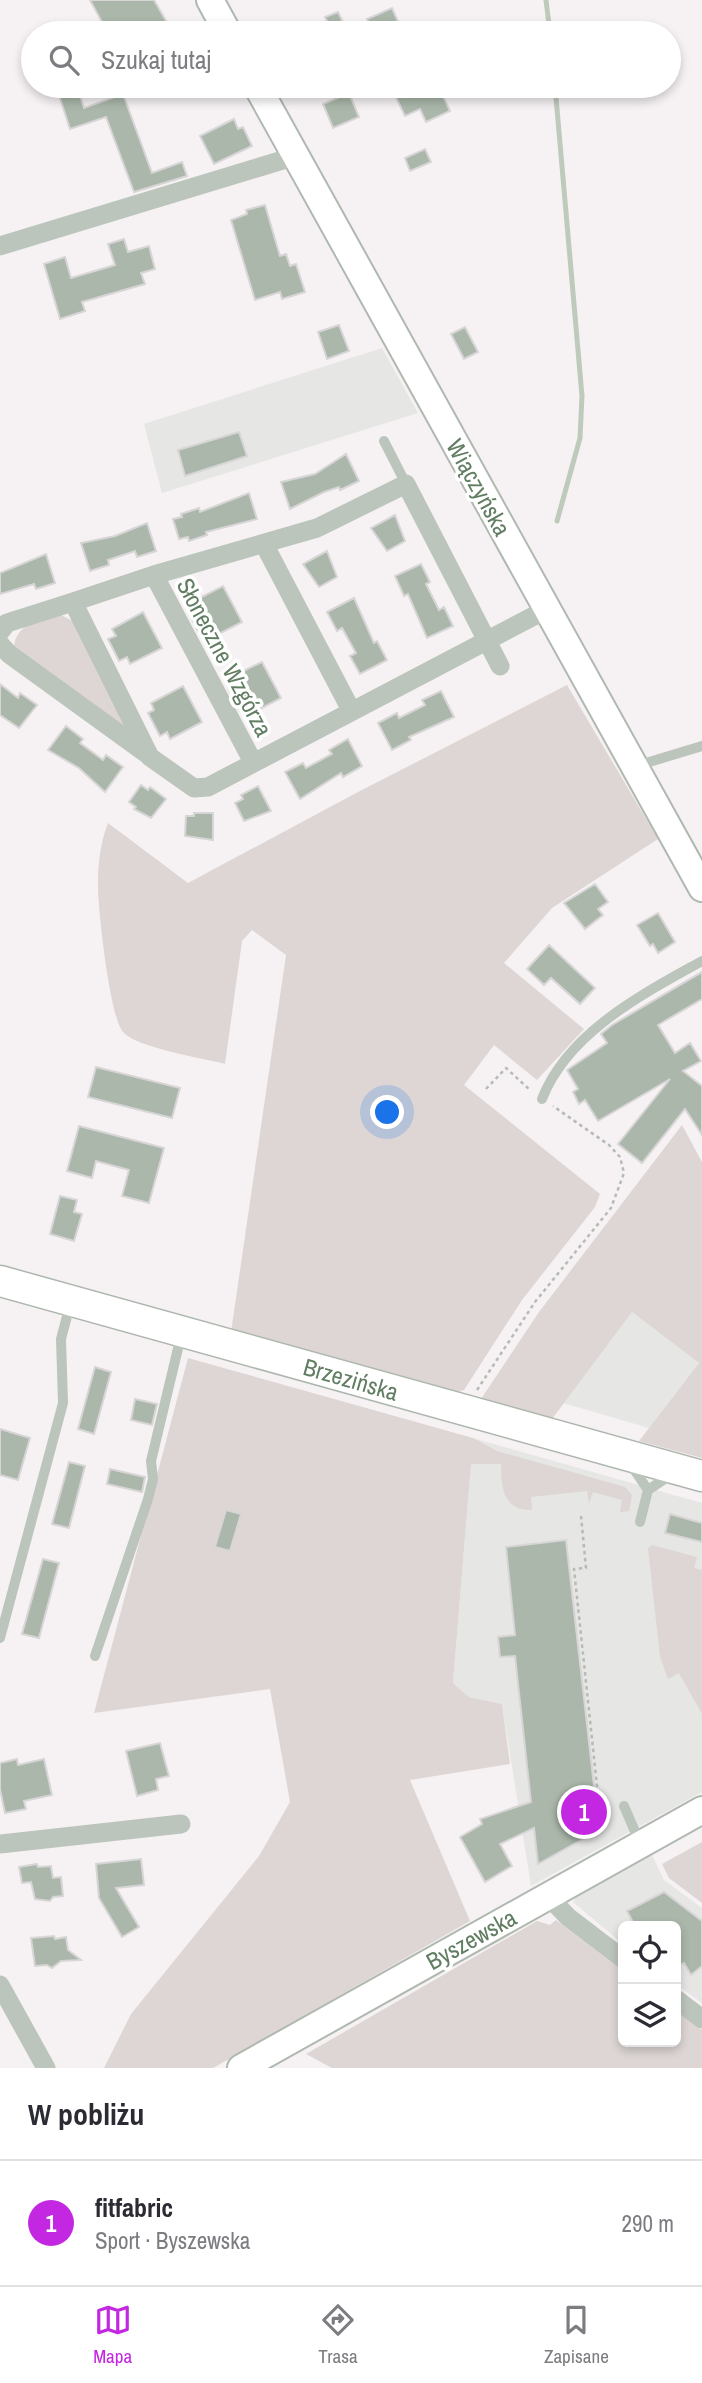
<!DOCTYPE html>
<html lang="pl">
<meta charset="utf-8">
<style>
body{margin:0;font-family:"Archivo Narrow",sans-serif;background:#f2f2f3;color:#2b2b33}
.controls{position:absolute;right:21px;bottom:21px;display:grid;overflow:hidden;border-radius:10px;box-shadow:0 4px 10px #0003}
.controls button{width:63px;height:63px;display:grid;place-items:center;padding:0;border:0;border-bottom:2px solid #e1e1e2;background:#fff;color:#2b2b33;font:35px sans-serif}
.you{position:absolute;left:388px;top:1113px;width:24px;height:24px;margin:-18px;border:5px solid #fff;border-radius:50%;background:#1a73e8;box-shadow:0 0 0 10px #1a73e833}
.badge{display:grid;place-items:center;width:46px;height:46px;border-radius:50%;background:#c327e1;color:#fff;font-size:23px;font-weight:700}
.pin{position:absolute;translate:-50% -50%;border:4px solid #fff;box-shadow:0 2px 7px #0006}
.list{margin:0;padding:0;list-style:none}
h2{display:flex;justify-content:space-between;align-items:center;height:91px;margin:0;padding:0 28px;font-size:30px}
h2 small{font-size:23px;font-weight:400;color:#7c7c81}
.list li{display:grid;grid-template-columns:46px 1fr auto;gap:21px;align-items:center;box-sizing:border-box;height:126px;padding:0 28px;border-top:2px solid #e1e1e2}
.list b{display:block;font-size:26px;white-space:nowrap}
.list p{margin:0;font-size:23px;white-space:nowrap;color:#7c7c81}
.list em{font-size:23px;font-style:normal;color:#7c7c81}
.icon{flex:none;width:38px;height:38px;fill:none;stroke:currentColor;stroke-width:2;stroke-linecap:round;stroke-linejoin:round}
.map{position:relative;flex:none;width:702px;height:2068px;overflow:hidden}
.search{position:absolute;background:#fff;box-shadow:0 4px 10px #0003;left:21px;right:21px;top:21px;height:77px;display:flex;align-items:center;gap:18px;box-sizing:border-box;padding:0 24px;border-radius:38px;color:#7c7c81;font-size:26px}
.sheet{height:217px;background:#fff}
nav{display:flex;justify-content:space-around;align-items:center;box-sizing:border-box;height:98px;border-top:2px solid #e1e1e2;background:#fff;font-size:19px;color:#7c7c81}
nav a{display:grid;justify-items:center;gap:4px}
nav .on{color:#c327e1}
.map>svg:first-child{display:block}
</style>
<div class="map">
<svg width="702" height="2068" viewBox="0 0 702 2068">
<rect width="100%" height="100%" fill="#f6f2f4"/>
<path fill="#e6e6e5" d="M382,348L418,413L162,493L144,424Z
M632,1312L699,1363L649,1428L563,1403Z
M473,1438L702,1503V1792L531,1886L502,1704L469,1697L453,1683Z
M652,1855L664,1880L702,1908V2003L676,1984V1926H623V1944L573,1902L577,1894Z"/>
<path fill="#ddd6d4" d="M61,615L75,622L124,724L120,726L14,646C17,622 42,620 61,615Z
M567,685L658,839L552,908L504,963L584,1029L537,1080L494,1045L464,1085L600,1194L595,1207L522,1300L464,1390L454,1393L231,1332L286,955L252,930L242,941L225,1064C203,1058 137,1048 123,1032C110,1017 98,910 98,886C98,864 100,844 108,823L188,883L356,793Z
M682,1125L702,1162V1458L639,1441L699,1363L632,1312L552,1419L481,1399L539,1312Z
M188,1358L473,1438L497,1451L625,1487L632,1495L629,1511L620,1512L622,1500L593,1492L589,1504L587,1491L531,1497L532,1510C503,1511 501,1487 501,1464H471L453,1683L469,1697L502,1704L510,1764L410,1780L470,1921L213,2068H104L131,2014L259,1856L290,1802L270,1689L94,1713Z
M652,1545L697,1557L694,1568L702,1570V1714L679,1673L668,1679L660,1657L648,1548Z
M702,1842V1903L669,1878L662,1864Z
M556,1920L623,1971V2042H676V2010L702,2030V2068H332L306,2054L537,1921L550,1925Z"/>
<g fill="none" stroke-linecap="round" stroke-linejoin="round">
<path stroke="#becbbc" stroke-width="5" d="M546,0L550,33
M555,86L582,396L580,438L557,521"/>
</g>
<path fill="#aab7aa" stroke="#d7d5d6" stroke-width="2" d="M90,0H154L173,33H108Z
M392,8L403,33H374L367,19Z
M338,12L348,33H304L327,21L325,17Z
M56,86H77L84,108L123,94L152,173L182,162L187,176L134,192L106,117L70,129Z
M405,86H470L444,98L450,111L426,122L420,109L405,116L393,91Z
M349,93L359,117L333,128L323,104Z
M234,119L238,129L243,127L252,146L214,164L200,136Z
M425,149L431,162L410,171L405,158Z
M265,205L280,256L286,254L290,266L296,264L305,292L282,299L280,292L255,300L231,220L247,214L246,210Z
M124,239L128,252L149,246L155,269L141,273L145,284L82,302L85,311L60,319L44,264L65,257L71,278L115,265L108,244Z
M339,325L349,351L327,359L318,332Z
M465,327L478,352L464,359L451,334Z
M239,432L247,456L185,476L178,450Z
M346,454L359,481L340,490L339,487L324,492L290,509L281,482L315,474Z
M249,493L257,519L206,532L207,535L189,541L188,537L179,539L173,519L182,517L181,514L199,508L200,512Z
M395,515L405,541L387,551L371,528Z
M147,523L156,551L137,557L135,551L108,560L109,565L90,571L81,543L115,536Z
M327,551L337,577L319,587L303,564Z
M46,554L55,583L36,589L34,584L0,594V573Z
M421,564L430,582L426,584L439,610L444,607L453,626L427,638L408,594L404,596L395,576Z
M223,586L242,622L211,638L207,631L200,635L188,612L196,608L192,602Z
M354,598L374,643L377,641L387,660L360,674L350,656L356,653L342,628L337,631L327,612Z
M143,612L162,648L130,664L127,657L119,661L108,639L116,636L112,629Z
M262,662L281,698L250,714L247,707L240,711L228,688L235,684L231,677Z
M0,684L18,698L20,693L37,705L19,728L0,715Z
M183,686L202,722L170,739L167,732L160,736L148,713L154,710L151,703Z
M441,691L454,717L409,737L411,740L392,750L378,723L397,713L399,718L425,705L422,700Z
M66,726L83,739L80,743L103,760L106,755L123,767L105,792L79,768L48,750Z
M348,739L362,766L343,777L341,773L300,799L285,772L303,763L306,768L332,754L329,750Z
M141,785L148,790L150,787L166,799L151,818L134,809L136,807L129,802Z
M258,786L271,811L244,821L235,803L243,799L241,795Z
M194,813H213V840L185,836L186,816H194Z
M595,884L608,902L598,909L603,915L585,929L564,903Z
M658,913L675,942L658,953L653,944L650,946L637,925Z
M549,945L595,988L580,1004L551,978L544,985L527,969Z
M702,972V999L658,1025L675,1053L690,1043L701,1061L683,1071L702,1086V1135L685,1109L642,1163L618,1144L670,1079L598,1121L585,1100L579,1104L573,1092L578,1089L567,1070L607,1043L601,1034L612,1025Z
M96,1067L180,1088L172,1118L88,1097Z
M79,1126L164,1148L149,1203L122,1196L129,1170L96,1161L92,1178L67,1171Z
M60,1196L77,1200L74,1212L82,1214L74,1241L50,1234Z
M95,1367L111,1372L94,1434L78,1429Z
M135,1399L157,1404L152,1425L131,1420Z
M0,1429L30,1438L18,1480L0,1475Z
M69,1462L85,1466L69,1528L52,1524Z
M110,1469L145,1477L142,1492L107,1484Z
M226,1510L241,1514L230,1551L215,1547Z
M670,1514L702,1523V1542L665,1533Z
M566,1540L599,1830L538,1864L534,1828L500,1844L512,1866L485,1882L460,1837L482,1824L480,1819L531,1802L515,1656L500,1657L498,1637L515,1635L506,1547Z
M43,1559L59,1563L39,1638L22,1634Z
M160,1743L169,1776L156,1779L158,1790L137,1796L126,1751Z
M17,1759L18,1765L44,1759L52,1795L24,1801L26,1809L5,1813L0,1789V1763Z
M141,1859L144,1885L116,1888L139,1927L122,1937L99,1898L96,1864Z
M37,1864L38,1867L51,1866L53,1878L61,1877L63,1896L53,1897L50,1901L35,1899L31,1882L22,1883L19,1867Z
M664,1892L702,1921V1966L691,1975L684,1963L676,1966V1926H635L627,1911Z
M54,1936L55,1939L66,1937L68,1950L81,1960L61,1961L52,1968L47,1965L35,1966L31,1938Z"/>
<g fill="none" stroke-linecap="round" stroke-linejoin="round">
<defs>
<path id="secondary" d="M210,0L228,33
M257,86L702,888
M241,2068L702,1810"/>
<path id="primary" d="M0,1281L702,1476"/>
</defs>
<use href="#secondary" stroke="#afb9af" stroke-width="30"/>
<use href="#primary" stroke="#aeb7ae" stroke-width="33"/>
<path stroke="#b5bbb5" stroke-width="2.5" stroke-dasharray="3.5 3.5" stroke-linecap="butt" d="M486,1089L506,1068L530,1090
M477,1390L535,1302L611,1208L624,1173L620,1157L609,1145L553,1106
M581,1516L586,1568L574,1569L599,1805L611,1804"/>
<path stroke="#bcc5bc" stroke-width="10" d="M384,441L406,484
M636,766L702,746
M542,1099C568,1032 643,994 702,961
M629,1462L648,1490
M640,1522L648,1490L672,1474
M0,1638L63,1403L61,1339L70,1305
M95,1656L148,1499L153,1479L151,1461L181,1336
M624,1806L640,1843"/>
<path stroke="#bcc5bc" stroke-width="19" d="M0,246L296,156
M264,544L351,710
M154,575L253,762
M0,632L7,623L73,602
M0,644L9,654L147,754
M500,666L406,484L317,528L154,575L73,602L150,757L194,788L208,787L547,609
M0,1844L181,1824
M548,1896L568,1917L623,1959
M0,1985L46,2068
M676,1999L702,2019"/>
<use href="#secondary" stroke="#fff" stroke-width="26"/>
<use href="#primary" stroke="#fff" stroke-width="30"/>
</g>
<g text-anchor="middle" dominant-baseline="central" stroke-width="7" stroke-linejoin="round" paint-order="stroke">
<g font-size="24" fill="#617d62" stroke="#fff">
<text transform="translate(479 487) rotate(61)">Wiączyńska</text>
<text transform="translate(225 657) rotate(62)">Słoneczne Wzgórza</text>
<text transform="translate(351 1379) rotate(16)">Brzezińska</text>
<text transform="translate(471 1939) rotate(-29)">Byszewska</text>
</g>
</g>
</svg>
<div class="controls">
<button><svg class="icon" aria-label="locate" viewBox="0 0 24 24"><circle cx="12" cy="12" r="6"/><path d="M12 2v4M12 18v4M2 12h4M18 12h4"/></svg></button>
<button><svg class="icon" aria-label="layers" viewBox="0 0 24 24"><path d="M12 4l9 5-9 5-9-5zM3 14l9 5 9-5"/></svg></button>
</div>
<div class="you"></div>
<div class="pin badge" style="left:584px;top:1812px">1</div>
<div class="search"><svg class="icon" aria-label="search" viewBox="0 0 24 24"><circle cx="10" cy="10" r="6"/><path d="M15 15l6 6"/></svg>Szukaj tutaj</div>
</div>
<section class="sheet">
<h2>W pobliżu<small></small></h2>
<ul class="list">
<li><span class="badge">1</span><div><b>fitfabric</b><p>Sport · Byszewska</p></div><em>290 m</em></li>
</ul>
</section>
<nav>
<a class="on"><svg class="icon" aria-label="map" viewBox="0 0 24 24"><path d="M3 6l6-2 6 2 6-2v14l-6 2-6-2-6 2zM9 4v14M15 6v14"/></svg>Mapa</a>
<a><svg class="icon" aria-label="directions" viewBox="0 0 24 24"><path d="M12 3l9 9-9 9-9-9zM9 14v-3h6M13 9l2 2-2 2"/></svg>Trasa</a>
<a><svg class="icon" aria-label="saved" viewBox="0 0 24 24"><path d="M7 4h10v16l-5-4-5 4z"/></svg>Zapisane</a>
</nav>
